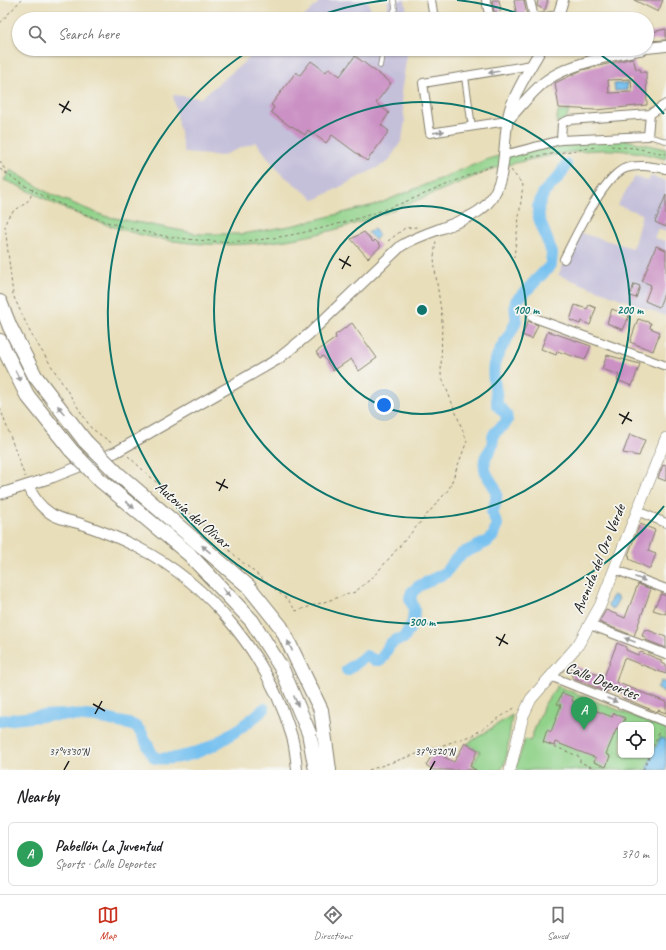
<!DOCTYPE html>
<meta charset="utf-8">
<style>
body{margin:0;font-family:Caveat,sans-serif;background:#f2f2f2;color:#202124}
.controls{position:absolute;right:12px;bottom:12px;display:grid;overflow:hidden;border-radius:6px;box-shadow:0 1px 3px #0004}
.controls button{width:36px;height:36px;display:grid;place-items:center;padding:0;border:0;border-bottom:1px solid #e0e0e0;background:#fff;color:#202124;font:20px sans-serif}
.you{position:absolute;left:384px;top:405px;width:14px;height:14px;margin:-10px;border:3px solid #fff;border-radius:50%;background:#1a73e8;box-shadow:0 0 0 6px #1a73e833}
.badge{display:grid;place-items:center;width:26px;height:26px;border-radius:50%;background:#c8321e;color:#fff;font-size:13px;font-weight:700}
.pin{position:absolute;translate:-50% -33px;filter:drop-shadow(0 1px 2px #0008)}
.pin::after{content:'';position:absolute;top:21px;width:14px;height:12px;background:inherit;clip-path:polygon(0 0,100% 0,50% 100%)}
.list{margin:0;padding:0;list-style:none}
h2{display:flex;justify-content:space-between;align-items:center;height:52px;margin:0;padding:0 16px;font-size:17px}
h2 small{font-size:13px;font-weight:400;color:#757577}
.list li{display:grid;grid-template-columns:26px 1fr auto;gap:12px;align-items:center;box-sizing:border-box;height:64px;margin:0 8px 8px;padding:0 8px;border:1px solid #e0e0e0;border-radius:6px}
.list b{display:block;font-size:15px;white-space:nowrap}
.list p{margin:0;font-size:13px;white-space:nowrap;color:#757577}
.list em{font-size:13px;font-style:normal;color:#757577}
.icon{flex:none;width:22px;height:22px;fill:none;stroke:currentColor;stroke-width:2;stroke-linecap:round;stroke-linejoin:round}
.map{position:relative;flex:none;width:666px;height:770px;overflow:hidden}
.search{position:absolute;background:#fff;box-shadow:0 1px 3px #0004;left:12px;right:12px;top:12px;height:44px;display:flex;align-items:center;gap:10px;box-sizing:border-box;padding:0 14px;border-radius:22px;color:#757577;font-size:15px}
.sheet{height:124px;background:#fff}
nav{display:flex;justify-content:space-around;align-items:center;box-sizing:border-box;height:56px;border-top:1px solid #e0e0e0;background:#fff;font-size:11px;color:#757577}
nav a{display:grid;justify-items:center;gap:2px}
nav .on{color:#c8321e}
.map>svg:first-child{display:block}
</style>
<div class="map">
<svg width="666" height="770" viewBox="0 0 666 770">
<rect width="100%" height="100%" fill="#f6f6f2"/>
<filter id="ink" filterUnits="userSpaceOnUse"><feTurbulence type="fractalNoise" baseFrequency=".025" numOctaves="2"/><feDisplacementMap in="SourceGraphic" scale="8" xChannelSelector="R" yChannelSelector="G"/><feConvolveMatrix kernelMatrix="1 2 1 2 8 2 1 2 1" color-interpolation-filters="sRGB"/></filter>
<filter id="wash" filterUnits="userSpaceOnUse"><feTurbulence type="fractalNoise" baseFrequency=".012" numOctaves="4" result="noise"/><feDisplacementMap in="SourceGraphic" scale="16" xChannelSelector="R" yChannelSelector="G"/><feGaussianBlur stdDeviation="0.9" result="paint"/><feColorMatrix in="noise" values="0 0 0 0 0 0 0 0 0 0 0 0 0 0 0 0 0 1.4 0 .05"/><feComposite in="paint" operator="in"/></filter>
<g filter="url(#wash)">
<rect width="100%" height="100%" fill="#e8deba"/>
<path fill="#c5c0da" d="M321,0H368L373,19H302Z
M388,0H405L408,19H384L388,15Z
M260,49H408L401,93L405,121L402,140L388,162L315,200L279,172L256,142L221,156L184,153L173,95L201,98Z
M651,176L666,181V232L658,229L654,238L666,241V316L558,275L580,233L633,248L642,214L617,205L635,177L648,181Z"/>
<path fill="#91d28a" stroke="#567753" fill-rule="evenodd" d="M569,111L566,119L556,123L558,112Z
M617,138L666,149V159C653,156 640,152 626,151C585,146 535,158 495,168C450,186 406,206 360,222C286,247 202,253 127,231C104,224 81,216 59,206C41,197 23,187 4,180L11,170L50,194L104,216L199,234H242L295,225L378,204L488,159L525,149Z
M557,686L666,729V770H515L525,739L530,741L544,705ZM621,725H651V755H621Z
M512,715L506,760L501,770H479L472,766L480,751L467,744Z"/>
<path fill="#77c1f0" stroke="#4a6e86" d="M627,83V90L615,91L614,84Z
M374,229L379,235L375,240L368,233Z
M613,595L619,598L613,609L608,606Z
M661,681L666,683V693L657,689Z
M660,738L666,740V770H646Z"/>
<g fill="none" stroke-linecap="round" stroke-linejoin="round">
<path stroke="#77c1f0" stroke-width="12" d="M347,670L366,656L374,660H381L390,644L396,640L404,638L413,622L414,609L410,598L412,592L419,586L445,573L456,559L463,553L487,542L494,535L497,524L492,513C506,480 481,485 485,459C486,454 490,452 491,448C494,443 491,438 495,433C498,428 505,427 507,420L506,414L497,405C498,391 491,380 494,365C497,350 515,330 516,320C517,313 514,308 516,301L551,265L552,253L539,218L538,207L544,192L559,177L566,165
M0,721C40,715 79,711 119,722C124,723 132,724 136,727C146,735 147,749 155,758C196,763 235,734 264,709"/>
</g>
<g id="blocks">
<path fill="#cb91c4" fill-rule="evenodd" d="M492,0H499L501,11L494,12Z
M514,0H524L527,16L517,18Z
M538,0H548L545,10L537,6Z
M634,0H663L658,12Z
M666,29V40L647,41V33Z
M590,49H611L592,54Z
M355,56L391,83L376,103L389,113L381,125L389,131L367,161L332,135L326,143L308,130L305,135L292,126L291,127L271,112L274,107L271,105L296,72L300,75L311,61L326,72L329,68L340,76Z
M633,58L636,69H640L641,72H646L647,105L596,110L559,108L555,83L582,70ZM631,79L632,92L609,93L608,80Z
M666,195V227L655,222Z
M364,232L373,242L375,240L381,246L368,258L351,239Z
M656,246L666,250V288L659,307L645,301L651,285L642,281Z
M634,284L640,286L636,298L630,296Z
M575,305L587,309L589,305L596,308L590,325L581,321L580,324L570,320Z
M612,309L629,316L623,330L607,323Z
M638,319L651,323L650,328L660,332L653,351L630,342Z
M528,321L538,325L532,339L522,335Z
M352,323L377,358L359,371L351,359L333,371L323,356L320,358L316,352L336,338L335,335Z
M548,331L591,346L585,360L557,351L556,355L541,349Z
M607,355L640,364L632,386L617,380L619,375L602,369Z
M630,434L645,440L639,456L623,453Z
M663,465L666,466V481L658,478Z
M640,524L655,530L648,551L656,554L650,569L629,559L630,556L628,555Z
M638,584L651,589L634,636L599,622L606,610L625,618Z
M661,594L666,596V614L653,610Z
M645,629L666,637V648L646,640V637L642,636Z
M617,643L626,647V650L638,655L641,652L661,660V663L666,665V674L624,658L616,682L666,702V713L658,710L657,712L623,698V694L613,690L609,689L607,692L572,678V675L570,673L573,665L604,677Z
M562,693L573,697L572,701L612,717L614,713L625,718L621,729L617,728L606,754L610,756L606,767L594,762L596,758L555,742L554,746L543,742L547,730L551,732L561,705L557,704Z
M465,743L478,750L470,766L476,770H433L426,765L433,754L442,751L445,755L444,757L454,762Z"/>
</g>
</g>
<g filter="url(#ink)">
<use href="#blocks" fill-opacity="0" stroke="#827d6b" stroke-width="1"/>
<g fill="none" stroke-linecap="round" stroke-linejoin="round">
<defs>
<path id="service" d="M388,19L395,9L394,0
M380,66L383,49
M648,136L666,141"/>
<path id="pedestrian" d="M465,77L472,127"/>
<path id="minor" d="M431,0L434,19
M486,0L490,19
M530,0L534,18
M532,19L559,15
M507,121L430,133L423,83L532,65
M561,140L648,136L650,114
M504,155L561,140L562,123L569,120L650,114L666,104
M564,259C575,238 603,176 626,168C639,164 653,167 666,169
M532,317L666,366
M637,511L666,523
M614,569L666,589
M590,625L666,654
M550,676L666,722"/>
<path id="tertiary" d="M557,19L563,0
M647,48L666,46
M508,120C521,106 532,91 547,80C570,63 616,54 644,49
M28,485C33,497 39,506 50,513C59,520 74,521 84,525C102,531 121,539 137,547C212,585 269,658 292,737C295,747 296,759 297,770
M0,494L53,477L116,452L278,359L309,334L401,246C425,231 455,227 479,211C512,188 500,142 510,109C516,90 531,67 541,49"/>
<path id="secondary" d="M510,770L523,716L531,699L578,645L600,606L666,438"/>
<path id="motorway" d="M0,302L10,327L35,376L85,441
M0,341L27,395L71,450
M117,473L248,586L281,627L321,710L329,770
M100,480L189,554L252,621L282,669L309,733L316,770"/>
</defs>
<use href="#service" stroke="#827d6b" stroke-width="5.5"/>
<use href="#pedestrian" stroke="#827d6b" stroke-width="8"/>
<use href="#minor" stroke="#827d6b" stroke-width="10"/>
<use href="#tertiary" stroke="#827d6b" stroke-width="12"/>
<use href="#secondary" stroke="#827d6b" stroke-width="12"/>
<use href="#motorway" stroke="#827d6b" stroke-width="16"/>
<path stroke="#827d6b" stroke-width="1" stroke-dasharray="3 3" stroke-linecap="butt" d="M0,23L21,0
M611,146L634,148L666,154
M526,158L596,147
M0,161L8,175
M0,169C65,217 162,245 243,241C281,239 322,229 359,218C405,204 449,183 494,165
M511,170L523,185L514,257
M33,189C32,192 31,196 30,198C22,210 8,208 5,226L13,295L31,334L91,428L113,444
M388,241L405,228L417,227
M0,408L25,477
M128,456L241,561L288,600L296,611L355,592L373,577L449,489L467,441L441,375L442,317L435,270L434,257L436,240
M549,744L580,757V762L598,770
M651,752L660,729
M369,770L473,735L516,707
M643,770L650,755"/>
<use href="#service" stroke="#fff" stroke-width="4"/>
<use href="#pedestrian" stroke="#fff" stroke-width="6"/>
<use href="#minor" stroke="#fff" stroke-width="8"/>
<use href="#tertiary" stroke="#fff" stroke-width="10"/>
<use href="#secondary" stroke="#fff" stroke-width="11"/>
<use href="#motorway" stroke="#fff" stroke-width="14"/>
<defs>
<path id="motorway-bridge" d="M85,441L117,473
M71,450L100,480"/>
</defs>
<use href="#motorway-bridge" stroke="#827d6b" stroke-width="16" stroke-linecap="butt"/>
<use href="#motorway-bridge" stroke="#fff" stroke-width="14"/>
</g>
<defs><path id="oneway-solid" d="M-6-.8H1V-3.2L6.5 0L1 3.2V.8H-6Z"/></defs>
<g fill="#999">
<use href="#oneway-solid" transform="translate(494 72) rotate(170)"/>
<use href="#oneway-solid" transform="translate(439 132) rotate(-8)"/>
<use href="#oneway-solid" transform="translate(18 376) rotate(63)"/>
<use href="#oneway-solid" transform="translate(61 410) rotate(-127)"/>
<use href="#oneway-solid" transform="translate(130 505) rotate(39)"/>
<use href="#oneway-solid" transform="translate(206 549) rotate(-139)"/>
<use href="#oneway-solid" transform="translate(640 579) rotate(21)"/>
<use href="#oneway-solid" transform="translate(226 592) rotate(49)"/>
<use href="#oneway-solid" transform="translate(630 640) rotate(-159)"/>
<use href="#oneway-solid" transform="translate(290 646) rotate(-115)"/>
<use href="#oneway-solid" transform="translate(612 700) rotate(22)"/>
<use href="#oneway-solid" transform="translate(296 701) rotate(67)"/>
</g>
</g>
<path fill="none" stroke="#1c1c1c" stroke-width="1.5" d="M59,104L71,111M62,113L69,101M339,259L351,266M342,269L349,256M619,414L632,421M622,424L629,412M216,482L228,488M219,491L225,479M496,637L508,644M499,646L505,634M93,704L105,711M95,714L102,701M64,770L69,761M430,770L435,761"/>
<g fill="none" stroke="#0f766e" stroke-width="2">
<circle cx="422" cy="310" r="104"/>
<circle cx="422" cy="310" r="208"/>
<path d="M664 506A312 312 0 1 1 250 50M310 19A312 312 0 0 1 387 0M457 0A312 312 0 0 1 534 19M594 50A312 312 0 0 1 664 114"/>
</g>
<g text-anchor="middle" dominant-baseline="central" stroke-width="3.5" stroke-linejoin="round" paint-order="stroke">
<g font-size="16" fill="#1c1c1c" stroke="#f6f6f2">
<text transform="translate(193 515) rotate(41)">Autovía del Olivar</text>
<text transform="translate(599 559) rotate(-68)">Avenida del Oro Verde</text>
<text transform="translate(602 681) rotate(22)">Calle Deportes</text>
</g>
</g>
<g font-size="10" text-anchor="middle" fill="#1c1c1c" stroke="#f6f6f2" stroke-width="3.5" stroke-linejoin="round" paint-order="stroke">
<text x="69" y="755">37°43'30"N</text>
<text x="435" y="755">37°43'20"N</text>
</g>
<circle cx="422" cy="310" r="6" fill="#0f766e" stroke="#f6f6f2" stroke-width="2"/>
<g font-size="12" text-anchor="middle" font-weight="bold" fill="#0f766e" stroke="#f6f6f2" stroke-width="3.5" stroke-linejoin="round" paint-order="stroke">
<text x="526" y="314">100 m</text>
<text x="630" y="314">200 m</text>
<text x="422" y="626">300 m</text>
</g>
</svg>
<div class="controls">
<button><svg class="icon" aria-label="locate" viewBox="0 0 24 24"><circle cx="12" cy="12" r="6"/><path d="M12 2v4M12 18v4M2 12h4M18 12h4"/></svg></button>
</div>
<div class="you"></div>
<div class="pin badge" style="left:584px;top:730px;background:#2e9e5b">A</div>
<div class="search"><svg class="icon" aria-label="search" viewBox="0 0 24 24"><circle cx="10" cy="10" r="6"/><path d="M15 15l6 6"/></svg>Search here</div>
</div>
<section class="sheet">
<h2>Nearby<small></small></h2>
<ul class="list">
<li><span class="badge" style="background:#2e9e5b">A</span><div><b>Pabellón La Juventud</b><p>Sports · Calle Deportes</p></div><em>370 m</em></li>
</ul>
</section>
<nav>
<a class="on"><svg class="icon" aria-label="map" viewBox="0 0 24 24"><path d="M3 6l6-2 6 2 6-2v14l-6 2-6-2-6 2zM9 4v14M15 6v14"/></svg>Map</a>
<a><svg class="icon" aria-label="directions" viewBox="0 0 24 24"><path d="M12 3l9 9-9 9-9-9zM9 14v-3h6M13 9l2 2-2 2"/></svg>Directions</a>
<a><svg class="icon" aria-label="saved" viewBox="0 0 24 24"><path d="M7 4h10v16l-5-4-5 4z"/></svg>Saved</a>
</nav>
